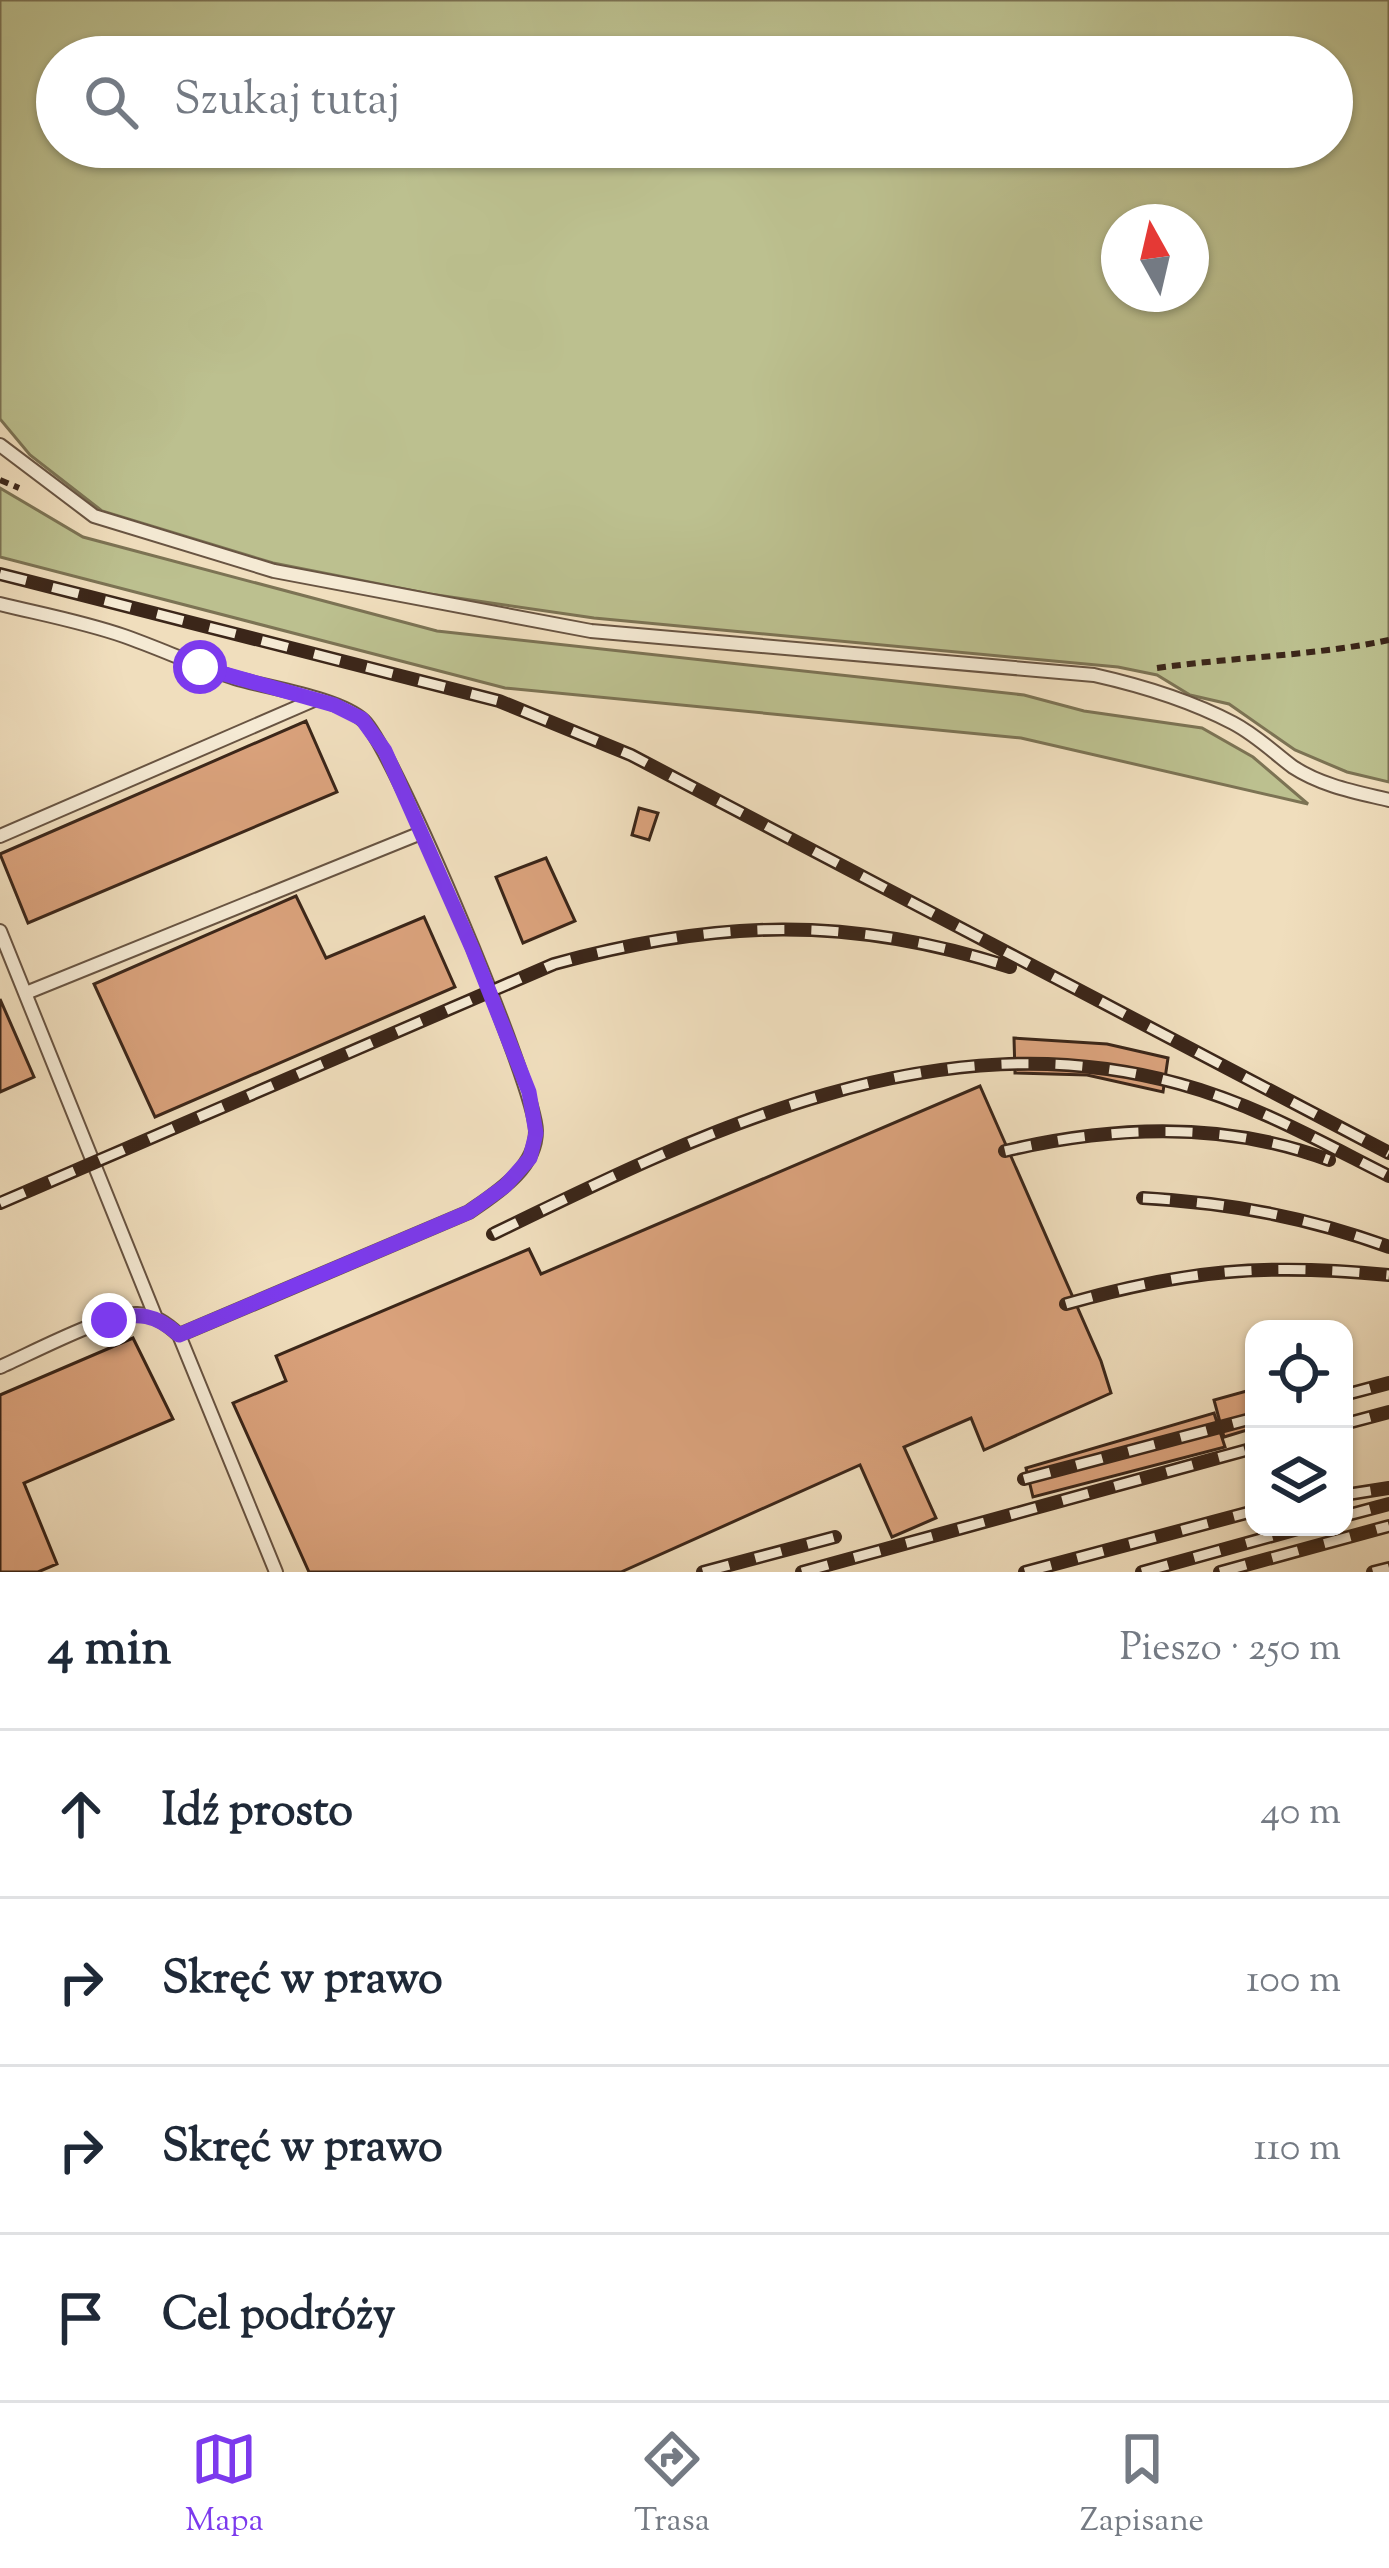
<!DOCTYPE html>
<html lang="pl">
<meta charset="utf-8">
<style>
body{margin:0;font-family:"Sorts Mill Goudy",serif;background:#f6f6f7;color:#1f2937}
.controls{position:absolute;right:36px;bottom:36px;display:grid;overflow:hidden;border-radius:24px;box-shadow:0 3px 9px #0004}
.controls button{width:108px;height:108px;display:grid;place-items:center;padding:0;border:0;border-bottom:3px solid #e0e1e3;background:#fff;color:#1f2937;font:60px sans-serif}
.compass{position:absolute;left:1101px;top:204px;width:108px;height:108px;border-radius:50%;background:#fff;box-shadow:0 3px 9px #0004;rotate:352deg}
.stop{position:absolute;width:36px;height:36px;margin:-27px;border:9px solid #7c3aed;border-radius:50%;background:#fff}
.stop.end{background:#7c3aed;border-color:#fff;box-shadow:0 3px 12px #0008}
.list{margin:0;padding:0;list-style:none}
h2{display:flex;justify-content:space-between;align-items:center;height:156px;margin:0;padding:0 48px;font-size:51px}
h2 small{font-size:39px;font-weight:400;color:#747a83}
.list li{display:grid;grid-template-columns:78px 1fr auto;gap:36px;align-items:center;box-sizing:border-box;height:168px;padding:0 48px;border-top:3px solid #e0e1e3}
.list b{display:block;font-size:45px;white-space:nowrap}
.list em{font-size:39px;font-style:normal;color:#747a83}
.icon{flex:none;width:66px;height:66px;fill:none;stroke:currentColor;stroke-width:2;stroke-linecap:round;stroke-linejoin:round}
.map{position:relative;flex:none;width:1389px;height:1572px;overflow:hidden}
.search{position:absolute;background:#fff;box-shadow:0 3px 9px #0004;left:36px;right:36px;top:36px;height:132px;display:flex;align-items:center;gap:30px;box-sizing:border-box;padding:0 42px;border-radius:66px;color:#747a83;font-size:45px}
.sheet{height:828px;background:#fff}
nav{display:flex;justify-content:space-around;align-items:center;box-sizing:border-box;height:168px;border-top:3px solid #e0e1e3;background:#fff;font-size:33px;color:#747a83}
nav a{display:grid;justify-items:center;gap:6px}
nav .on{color:#7c3aed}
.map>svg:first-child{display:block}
</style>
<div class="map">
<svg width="1389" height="1572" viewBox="0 0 1389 1572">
<rect width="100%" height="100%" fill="#f0debd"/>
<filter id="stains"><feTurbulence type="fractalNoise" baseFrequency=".00167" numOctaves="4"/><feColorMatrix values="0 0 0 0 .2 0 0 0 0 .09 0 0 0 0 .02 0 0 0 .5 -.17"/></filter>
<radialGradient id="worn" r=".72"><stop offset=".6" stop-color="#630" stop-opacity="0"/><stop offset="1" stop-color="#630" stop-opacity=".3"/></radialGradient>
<path fill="#bcc08f" stroke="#7c7354" stroke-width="3" fill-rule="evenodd" d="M0,0H1389V782L1347,772L1295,750L1229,704L1190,695L1157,675L1118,667L594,618L430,594L273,563L102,511L30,455L0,419ZM57,57H1332V147H57ZM1119,222H1191V294H1119Z
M0,488L83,537L437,631L1024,695L1084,711L1202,728L1253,757L1308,804L1021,738L505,688L0,557Z"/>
<path fill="#daa27c" stroke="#3b2619" stroke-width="3" d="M306,721L337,792L28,923L0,854Z
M639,808L658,813L649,840L632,835Z
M546,858L575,921L523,943L496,877Z
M296,896L326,958L424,917L455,987L155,1117L94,984Z
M0,999L34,1077L0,1092Z
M1014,1038L1107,1044L1168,1058L1163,1092L1087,1075L1015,1073Z
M980,1086L1101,1361L1111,1393L984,1450L971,1418L904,1447L936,1518L892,1537L860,1465L621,1572H309L233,1403L286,1381L276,1356L529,1249L541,1274Z
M133,1338L173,1419L24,1483L57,1564L38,1572H0V1395Z
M1254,1389V1428L1224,1437L1214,1400Z
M1214,1413L1225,1447L1033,1497L1026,1468Z"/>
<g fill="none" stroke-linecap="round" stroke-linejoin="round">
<defs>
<path id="service" d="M0,445L94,516L274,571L591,631L1094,675C1143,686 1189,700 1233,723C1256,735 1273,752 1293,767C1322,786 1356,792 1389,800
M0,604C41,614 84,622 124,636C161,649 197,666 235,678C268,688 340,698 364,721C395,751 536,1087 536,1131C536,1169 496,1193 469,1212L179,1335
M0,836L314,700
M0,931L156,1318
M26,993L421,833
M0,1367C30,1354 107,1313 137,1314C155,1315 166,1323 179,1335L276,1572"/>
</defs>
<use href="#service" stroke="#685442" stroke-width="16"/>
<path stroke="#3b2619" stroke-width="6" stroke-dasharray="9 6" stroke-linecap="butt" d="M0,480L19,488
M1157,668C1234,657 1313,656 1389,640"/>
<use href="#service" stroke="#f5ead4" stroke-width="12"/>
<defs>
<path id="rail" d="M0,574L499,701L631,755L1389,1153
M1005,1151C1111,1126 1225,1121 1329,1160
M1143,1198C1230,1203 1307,1217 1389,1247
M0,1203L554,964C715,920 849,915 1010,967
M493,1234C708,1129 936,1017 1180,1084C1254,1104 1321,1142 1389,1176
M1066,1304C1185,1270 1265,1263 1389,1275
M1344,1395L1389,1383
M1344,1424L1389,1412
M1024,1479L1254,1418
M1344,1495L1389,1488
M1344,1516L1389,1504
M703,1572L835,1537
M802,1572L1254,1448
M1025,1572L1254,1511
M1142,1572L1305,1527
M1220,1572L1389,1526
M1373,1572L1389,1568"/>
</defs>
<use href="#rail" stroke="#3b2619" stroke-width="14"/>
<use href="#rail" stroke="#f5ead4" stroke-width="9" stroke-dasharray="27" stroke-linecap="butt"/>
</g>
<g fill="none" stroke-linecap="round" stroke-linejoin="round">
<path stroke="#7c3aed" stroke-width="15" d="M109,1320C138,1312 156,1314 179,1335L469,1212L505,1186L530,1158L536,1133L529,1092L472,948L385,751L362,719L334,705L200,667"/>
</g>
<rect width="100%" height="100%" filter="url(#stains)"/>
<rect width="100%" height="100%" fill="url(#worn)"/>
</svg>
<div class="controls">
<button><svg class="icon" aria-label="locate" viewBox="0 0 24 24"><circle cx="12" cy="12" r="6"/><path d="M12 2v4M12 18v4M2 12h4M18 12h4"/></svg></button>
<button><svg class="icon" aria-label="layers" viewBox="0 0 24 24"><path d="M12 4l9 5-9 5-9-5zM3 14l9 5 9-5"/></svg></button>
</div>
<svg class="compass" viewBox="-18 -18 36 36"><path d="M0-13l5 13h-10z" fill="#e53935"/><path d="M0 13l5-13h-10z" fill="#747a83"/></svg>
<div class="stop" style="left:200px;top:667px"></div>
<div class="stop end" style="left:109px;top:1320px"></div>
<div class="search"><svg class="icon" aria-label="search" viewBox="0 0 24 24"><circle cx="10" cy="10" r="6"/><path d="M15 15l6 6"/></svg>Szukaj tutaj</div>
</div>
<section class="sheet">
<h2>4 min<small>Pieszo · 250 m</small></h2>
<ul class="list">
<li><svg class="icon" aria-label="ahead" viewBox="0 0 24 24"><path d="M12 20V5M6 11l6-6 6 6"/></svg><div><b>Idź prosto</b></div><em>40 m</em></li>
<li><svg class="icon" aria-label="right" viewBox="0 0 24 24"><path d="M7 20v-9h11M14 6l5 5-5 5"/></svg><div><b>Skręć w prawo</b></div><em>100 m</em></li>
<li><svg class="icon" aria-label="right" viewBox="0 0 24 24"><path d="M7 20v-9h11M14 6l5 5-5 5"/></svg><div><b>Skręć w prawo</b></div><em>110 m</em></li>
<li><svg class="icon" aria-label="arrive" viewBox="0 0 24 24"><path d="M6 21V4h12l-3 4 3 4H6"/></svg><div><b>Cel podróży</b></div></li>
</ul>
</section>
<nav>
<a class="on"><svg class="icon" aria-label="map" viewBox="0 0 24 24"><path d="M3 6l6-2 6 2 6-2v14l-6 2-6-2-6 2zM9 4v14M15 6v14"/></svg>Mapa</a>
<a><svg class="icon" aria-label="directions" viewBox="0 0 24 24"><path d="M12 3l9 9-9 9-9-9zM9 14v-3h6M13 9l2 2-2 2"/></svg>Trasa</a>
<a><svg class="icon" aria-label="saved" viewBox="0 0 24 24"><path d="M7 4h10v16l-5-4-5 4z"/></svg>Zapisane</a>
</nav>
